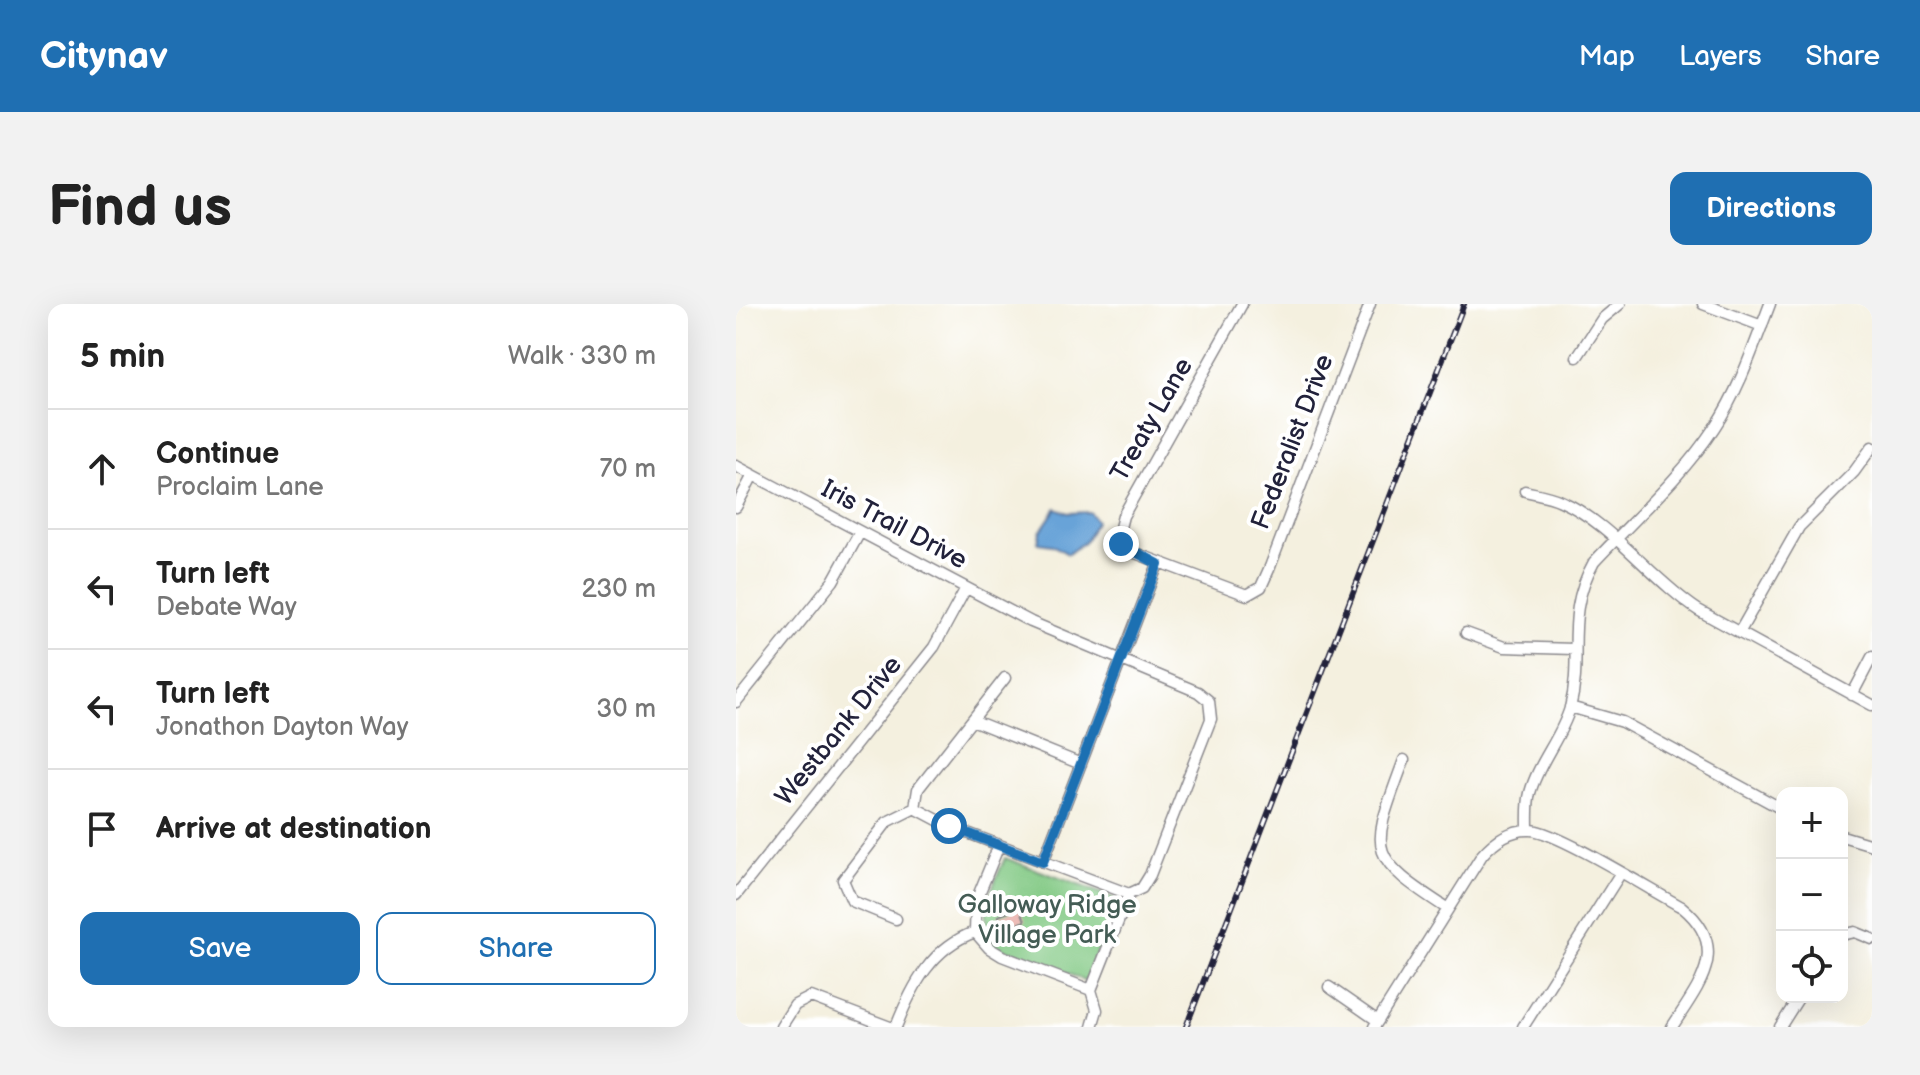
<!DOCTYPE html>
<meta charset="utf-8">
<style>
body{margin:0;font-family:"Balsamiq Sans",sans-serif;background:#f2f2f2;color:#222}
.controls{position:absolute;right:24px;bottom:24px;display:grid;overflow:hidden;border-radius:16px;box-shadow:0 8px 32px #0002}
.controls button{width:72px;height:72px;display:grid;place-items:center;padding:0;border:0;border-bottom:2px solid #e0e0e0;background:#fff;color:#222;font:40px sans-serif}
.stop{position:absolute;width:24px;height:24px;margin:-18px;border:6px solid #1f6fb2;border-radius:50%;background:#fff}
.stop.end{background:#1f6fb2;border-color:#fff;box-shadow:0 2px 8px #0008}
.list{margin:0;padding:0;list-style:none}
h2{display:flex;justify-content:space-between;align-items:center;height:104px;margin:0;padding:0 32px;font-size:34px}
h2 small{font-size:26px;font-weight:400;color:#767676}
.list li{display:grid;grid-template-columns:52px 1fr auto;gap:24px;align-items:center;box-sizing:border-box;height:120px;padding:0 32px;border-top:2px solid #e0e0e0}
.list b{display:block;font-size:30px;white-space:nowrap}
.list p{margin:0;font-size:26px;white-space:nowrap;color:#767676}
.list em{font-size:26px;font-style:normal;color:#767676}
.actions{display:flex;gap:16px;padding:24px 32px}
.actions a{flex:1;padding:18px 0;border:2px solid #1f6fb2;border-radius:16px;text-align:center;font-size:28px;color:#1f6fb2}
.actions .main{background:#1f6fb2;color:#fff}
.icon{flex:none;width:44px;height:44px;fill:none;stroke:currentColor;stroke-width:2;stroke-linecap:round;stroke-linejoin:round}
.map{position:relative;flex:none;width:1136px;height:723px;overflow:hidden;border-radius:16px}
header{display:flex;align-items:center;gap:48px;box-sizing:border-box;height:112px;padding:0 40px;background:#1f6fb2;color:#fff}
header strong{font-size:38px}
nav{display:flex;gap:44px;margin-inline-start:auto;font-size:28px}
.intro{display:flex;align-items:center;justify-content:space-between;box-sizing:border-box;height:192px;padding:0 48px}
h1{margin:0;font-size:56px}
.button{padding:20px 36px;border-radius:16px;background:#1f6fb2;color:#fff;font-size:28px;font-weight:700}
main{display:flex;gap:48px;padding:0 48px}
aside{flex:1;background:#fff;border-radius:16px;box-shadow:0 8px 32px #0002}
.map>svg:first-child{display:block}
</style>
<header>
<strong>Citynav</strong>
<nav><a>Map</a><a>Layers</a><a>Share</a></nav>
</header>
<div class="intro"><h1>Find us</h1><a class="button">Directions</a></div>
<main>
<aside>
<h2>5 min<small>Walk · 330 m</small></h2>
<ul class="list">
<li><svg class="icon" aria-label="ahead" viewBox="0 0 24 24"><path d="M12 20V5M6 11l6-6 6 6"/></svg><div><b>Continue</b><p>Proclaim Lane</p></div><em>70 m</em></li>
<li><svg class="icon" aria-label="left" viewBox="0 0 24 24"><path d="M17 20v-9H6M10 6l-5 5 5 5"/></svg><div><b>Turn left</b><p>Debate Way</p></div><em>230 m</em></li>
<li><svg class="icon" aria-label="left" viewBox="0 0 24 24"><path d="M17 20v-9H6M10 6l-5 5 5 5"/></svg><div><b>Turn left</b><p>Jonathon Dayton Way</p></div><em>30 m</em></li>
<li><svg class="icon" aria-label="arrive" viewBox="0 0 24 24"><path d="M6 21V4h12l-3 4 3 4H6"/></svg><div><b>Arrive at destination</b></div></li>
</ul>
<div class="actions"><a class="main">Save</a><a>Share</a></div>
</aside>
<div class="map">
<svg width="1136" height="723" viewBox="0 0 1136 723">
<rect width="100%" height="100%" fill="#fff"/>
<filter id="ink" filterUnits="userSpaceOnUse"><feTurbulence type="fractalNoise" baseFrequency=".0125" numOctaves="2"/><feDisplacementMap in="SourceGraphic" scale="16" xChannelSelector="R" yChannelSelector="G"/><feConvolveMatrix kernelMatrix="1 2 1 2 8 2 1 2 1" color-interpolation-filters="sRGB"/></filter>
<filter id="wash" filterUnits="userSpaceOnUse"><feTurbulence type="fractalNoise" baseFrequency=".006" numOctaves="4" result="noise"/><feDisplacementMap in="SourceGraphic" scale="32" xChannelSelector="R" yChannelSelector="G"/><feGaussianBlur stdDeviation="1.8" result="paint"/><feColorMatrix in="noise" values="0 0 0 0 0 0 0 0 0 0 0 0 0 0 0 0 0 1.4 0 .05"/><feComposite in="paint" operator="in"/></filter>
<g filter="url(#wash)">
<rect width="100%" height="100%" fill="#f4f0df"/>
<path fill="#82c984" stroke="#527660" stroke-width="2" d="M269,554L381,595L350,677L258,641C241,608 256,585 269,554Z"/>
<path fill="#68a3d8" stroke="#45628a" stroke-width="2" d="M320,204L332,209L353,208L360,217L349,237L332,250L316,241L302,239L304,228Z"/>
<g id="blocks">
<path fill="#e8aca6" d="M284,604L289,617L268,626L262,612Z"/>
</g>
</g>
<g filter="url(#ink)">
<use href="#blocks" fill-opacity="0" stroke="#8b898d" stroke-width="2"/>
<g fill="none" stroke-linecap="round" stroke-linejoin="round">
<defs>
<path id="minor" d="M506,0L387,212L382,231L391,246L511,291L525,283L534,263L634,0
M967,0L1026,22
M841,53L866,15L884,0
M0,162L295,318L462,388L473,397L475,415L414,571L406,584L393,590L355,686L361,706L356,723
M789,187C801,190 814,192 825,197C875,219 915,275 962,306L1136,401
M0,203L17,171
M730,329L768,343L838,345
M1003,329L1063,223L1118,168L1136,143
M1116,391L1136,353
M0,398L97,277L124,228
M834,403L886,418L1046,505
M236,416L345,460
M668,456C635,547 627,550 712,605
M179,504L213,522L393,590
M179,504L182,485L269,374
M792,526C792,514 791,500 794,489C802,459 825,434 834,404C848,351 827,313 858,258C898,215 945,174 978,124C1003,87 1018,42 1034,0
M1106,532L1136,541
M307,558L422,260
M0,591L198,343L230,284
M160,615L116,597L107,576L151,518L179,504
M239,628L253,644L266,652L355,686
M1106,631L1119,628L1136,635
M593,683L642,717
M45,723L59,701L75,693L154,723
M160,723C176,682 196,643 239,628L240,597L263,541
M638,723L746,551C758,537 775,525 795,526C822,528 916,587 946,603C996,644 963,681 936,723
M787,723L884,570
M1044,723L1063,693"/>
</defs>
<use href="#minor" stroke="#8b898d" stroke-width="13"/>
<use href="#minor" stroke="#fff" stroke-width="10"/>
<defs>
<path id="rail" d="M450,723L728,0"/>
</defs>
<use href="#rail" stroke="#22223b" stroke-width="6"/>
<use href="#rail" stroke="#fff" stroke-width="3" stroke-dasharray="9" stroke-linecap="butt"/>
</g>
</g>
<g fill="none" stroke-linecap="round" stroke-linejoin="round" filter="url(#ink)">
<path stroke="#1f6fb2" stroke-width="10" d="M213,522L307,558L422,260L385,240"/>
</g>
<g text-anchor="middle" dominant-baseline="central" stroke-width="8" stroke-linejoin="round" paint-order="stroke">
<g font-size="26" fill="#22223b" stroke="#fff">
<text transform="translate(416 116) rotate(-60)">Treaty Lane</text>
<text transform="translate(557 138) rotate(-69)">Federalist Drive</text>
<text transform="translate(158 221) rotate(28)">Iris Trail Drive</text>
<text transform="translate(103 427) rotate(-51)">Westbank Drive</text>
</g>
<g font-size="26" fill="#445c55" stroke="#fff">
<text x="311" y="601">Galloway Ridge<tspan x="311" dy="30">Village Park</tspan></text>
</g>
</g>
</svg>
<div class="controls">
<button>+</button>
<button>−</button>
<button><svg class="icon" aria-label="locate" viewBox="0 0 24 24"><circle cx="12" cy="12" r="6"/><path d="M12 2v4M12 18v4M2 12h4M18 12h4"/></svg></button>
</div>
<div class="stop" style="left:213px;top:522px"></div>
<div class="stop end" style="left:385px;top:240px"></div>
</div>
</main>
